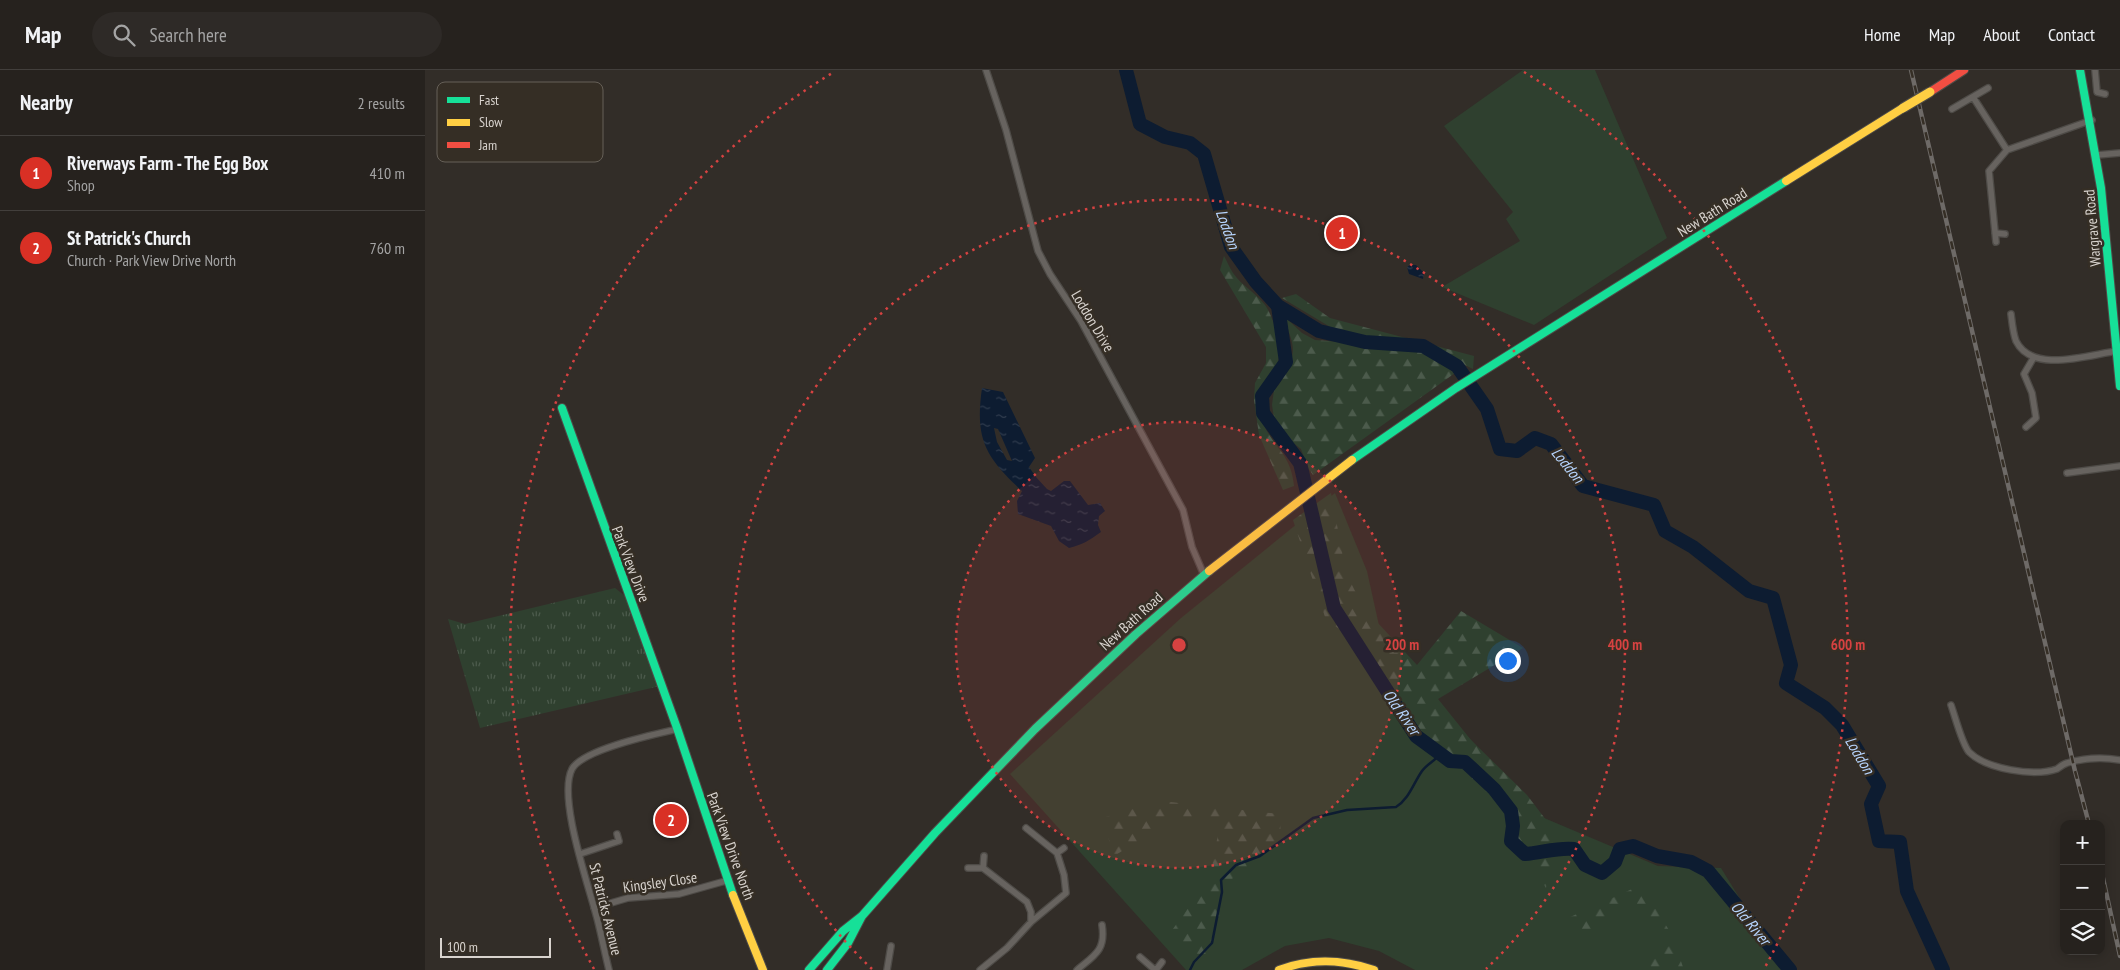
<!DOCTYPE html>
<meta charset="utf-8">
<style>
body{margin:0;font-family:"PT Sans Narrow",sans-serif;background:#2e2a27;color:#f1f3f6}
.controls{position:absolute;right:15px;bottom:15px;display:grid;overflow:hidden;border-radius:10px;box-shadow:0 2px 12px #0003}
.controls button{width:45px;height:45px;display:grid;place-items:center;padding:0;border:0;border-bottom:1px solid #423f3c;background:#26221e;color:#f1f3f6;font:25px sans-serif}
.scale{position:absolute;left:15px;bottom:12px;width:111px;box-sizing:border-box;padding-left:5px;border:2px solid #d8d3ce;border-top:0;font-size:14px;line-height:18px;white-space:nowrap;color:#d8d3ce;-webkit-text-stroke:4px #352e25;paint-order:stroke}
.you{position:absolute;left:1082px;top:590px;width:18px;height:18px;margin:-12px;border:4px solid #fff;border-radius:50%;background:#1a73e8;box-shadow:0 0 0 8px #1a73e833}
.badge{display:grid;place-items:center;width:32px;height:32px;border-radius:50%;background:#d93025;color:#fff;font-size:16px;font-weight:700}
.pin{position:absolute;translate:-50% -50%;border:2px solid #fff;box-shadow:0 1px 5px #0006}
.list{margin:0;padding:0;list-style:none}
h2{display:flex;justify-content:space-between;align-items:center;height:65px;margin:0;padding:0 20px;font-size:21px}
h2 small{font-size:16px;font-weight:400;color:#a4a4a4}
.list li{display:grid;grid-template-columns:32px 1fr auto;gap:15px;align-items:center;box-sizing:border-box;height:75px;padding:0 20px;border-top:1px solid #423f3c}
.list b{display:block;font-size:19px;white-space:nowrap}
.list p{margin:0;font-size:16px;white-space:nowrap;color:#a4a4a4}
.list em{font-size:16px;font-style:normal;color:#a4a4a4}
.icon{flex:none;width:28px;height:28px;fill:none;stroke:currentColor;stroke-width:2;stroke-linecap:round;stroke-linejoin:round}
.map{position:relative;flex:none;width:1695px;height:900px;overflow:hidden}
header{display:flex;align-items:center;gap:30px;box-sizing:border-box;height:70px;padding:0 25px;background:#26221e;border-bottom:1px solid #423f3c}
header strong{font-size:24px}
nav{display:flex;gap:28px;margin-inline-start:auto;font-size:18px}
.search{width:350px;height:45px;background:#2e2a27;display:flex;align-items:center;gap:12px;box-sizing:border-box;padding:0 18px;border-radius:28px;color:#a4a4a4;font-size:19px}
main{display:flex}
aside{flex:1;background:#26221e}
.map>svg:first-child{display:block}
</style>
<header>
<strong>Map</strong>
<div class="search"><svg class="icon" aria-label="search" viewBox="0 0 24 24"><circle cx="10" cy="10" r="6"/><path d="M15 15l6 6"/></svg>Search here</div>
<nav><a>Home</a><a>Map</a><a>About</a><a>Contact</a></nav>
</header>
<main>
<aside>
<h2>Nearby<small>2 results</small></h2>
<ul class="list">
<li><span class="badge">1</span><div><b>Riverways Farm - The Egg Box</b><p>Shop</p></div><em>410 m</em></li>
<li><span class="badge">2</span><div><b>St Patrick's Church</b><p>Church · Park View Drive North</p></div><em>760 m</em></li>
</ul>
</aside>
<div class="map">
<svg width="1695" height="900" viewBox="0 0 1695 900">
<defs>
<pattern id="forest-firs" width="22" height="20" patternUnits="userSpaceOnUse" patternTransform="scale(1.25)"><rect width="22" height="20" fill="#2f402f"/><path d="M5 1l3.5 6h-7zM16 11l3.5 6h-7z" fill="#4c5b4c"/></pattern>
<pattern id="park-tufts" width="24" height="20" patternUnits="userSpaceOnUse" patternTransform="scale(1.25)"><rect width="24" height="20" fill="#2f402f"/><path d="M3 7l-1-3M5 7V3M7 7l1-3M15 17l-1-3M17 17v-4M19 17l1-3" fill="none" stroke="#4c5b4c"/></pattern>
<pattern id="water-ripples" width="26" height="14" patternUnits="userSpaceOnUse" patternTransform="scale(1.25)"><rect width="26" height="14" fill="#0d1c31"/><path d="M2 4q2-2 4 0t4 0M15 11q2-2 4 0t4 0" fill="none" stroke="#303c4e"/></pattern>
</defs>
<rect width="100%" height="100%" fill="#322d28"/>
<path fill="#2f402f" d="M1098,0H1170L1242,168L1109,255L1017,217L1095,171L1081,149L1088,142L1019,56Z
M910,423L942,501L957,569L1112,745L1233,796L1296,798L1359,900H990L954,881L904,868L860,876L817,900H761L585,704L756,548Z"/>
<path fill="url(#forest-firs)" d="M799,186C802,191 804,197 808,203C816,215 831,223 840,235C848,246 856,273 854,286C852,307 829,322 836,346C843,375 866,380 869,416L858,420L834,365L829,330L830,313L841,293V277L795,200Z
M871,224L905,248L1049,286L1048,299L993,272L947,270L907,258L857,228Z
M862,249L877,263L890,270L996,278L1030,299V303L888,405L883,398L876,379L851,359L847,335L849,320C855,314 856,311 860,304C872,280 869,276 860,252Z
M906,423L921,503L938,537L992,595L1036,541L1098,578L1013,629L1046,670L1102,725L1131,763L1121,818L1076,742L1028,697L980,661L934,572L901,550L868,450Z
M736,731L855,744L856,776L804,811L780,899L745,863L785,808L795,753L751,748L689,786L677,748Z
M1216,815L1247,865L1259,900H1227L1225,895L1241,870L1211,833L1157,865L1143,848Z"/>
<path fill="url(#park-tufts)" d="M190,518L200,526L235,616L55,658L23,549L40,554Z"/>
<path fill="url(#water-ripples)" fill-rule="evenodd" d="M985,195H991L999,203L998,209L984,204L982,197Z
M557,318L578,322L610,388L604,397L611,407L622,419L626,421L639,411H645L663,435L675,433L680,441L674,446L673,455L676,462C665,470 657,475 644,478L634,471L626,456L593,444L592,431L597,421C559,386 550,368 557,318ZM569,358L573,359L587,391L582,390L572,372Z"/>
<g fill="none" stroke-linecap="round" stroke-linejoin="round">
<path stroke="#0d1c31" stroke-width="2.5" d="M765,900L769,892L787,873L797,822L796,810L811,795L835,786L888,748L922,740L971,737C984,729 988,714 997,701C1002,694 1010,691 1015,684"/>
<path stroke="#0d1c31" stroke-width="14" d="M701,0L715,54L740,67L765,73L779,84L806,177L831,212L853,236L894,261L940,272L998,276L1032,296L1062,339L1075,379L1092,381L1110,368L1126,374L1158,416L1229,435L1240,461L1268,477L1324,521L1348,528L1366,595L1361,613L1400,638L1417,655L1454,716L1446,734L1454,771L1475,772L1482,821L1518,900
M853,236L861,292L837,326L838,343L875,393L909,538L991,666L1025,691L1040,692L1069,719L1086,741L1088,756L1086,771L1100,784C1116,783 1133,777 1149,779L1160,795L1177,803L1190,792L1195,779L1208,776L1232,786L1266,792L1283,801L1365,900"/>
<defs>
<path id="street" d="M561,0L581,60L613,181L625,204L656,251L758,440L767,477L779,505
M1670,0L1672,22L1680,24
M1548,27L1582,80
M1527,39L1563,18
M1672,85L1695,83
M1570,163L1580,164
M1571,172L1564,101L1582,80L1667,50
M1586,244C1587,252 1588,263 1591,271C1607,304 1663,285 1692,281
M1601,357L1611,348L1607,323L1599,304L1609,287
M1642,403L1695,396
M1526,635C1530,646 1537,674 1544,682C1561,699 1609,707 1632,699C1635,697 1638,694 1642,693C1659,688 1678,687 1695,690
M601,758L632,783
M155,784L194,771L192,764
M559,786L558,798L602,832L606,842V852L641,823L639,805L632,783L639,778
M543,798H558
M169,838L203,828L254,824L304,810
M715,887L730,900
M184,900C180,884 177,868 173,852C165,819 132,728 147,699C158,679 231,664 253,659
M462,900L466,876
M555,900L582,878L606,852
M652,900C670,885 681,880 677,855
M731,900L737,892"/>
<path id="fast" d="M1655,0L1676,118L1695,316
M137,338L252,658L308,825
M927,390L1031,318L1361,111
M384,900L418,861L437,846L510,763L610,659L711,564L784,501
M402,900L423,873L437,846"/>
<path id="slow" d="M1361,111L1478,38
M784,501L927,390
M308,825L338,900
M854,900C886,888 916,889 949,900"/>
<path id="jam" d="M1505,22L1539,0"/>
</defs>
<use href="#street" stroke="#4e4b47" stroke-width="8"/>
<use href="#fast" stroke="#4e4b47" stroke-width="10"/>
<use href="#slow" stroke="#4e4b47" stroke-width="10"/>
<use href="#jam" stroke="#4e4b47" stroke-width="10"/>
<use href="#street" stroke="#67635f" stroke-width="5.5"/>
<use href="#fast" stroke="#16e098" stroke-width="8"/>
<use href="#slow" stroke="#ffcf43" stroke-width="8"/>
<use href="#jam" stroke="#f24e42" stroke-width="8"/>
<defs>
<path id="rail" d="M1486,0L1650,701L1664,754
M1676,799L1695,886"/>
</defs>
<use href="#rail" stroke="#6e6a67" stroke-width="4.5"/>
<use href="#rail" stroke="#352e25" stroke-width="2.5" stroke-dasharray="8" stroke-linecap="butt"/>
<defs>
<path id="slow-bridge" d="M1478,38L1505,22"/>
</defs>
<use href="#slow-bridge" stroke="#4e4b47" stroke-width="11" stroke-linecap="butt"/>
<use href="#slow-bridge" stroke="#ffcf43" stroke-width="9"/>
</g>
<circle cx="754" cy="575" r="223" fill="#d64241" fill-opacity=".12"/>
<g fill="none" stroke="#d64241" stroke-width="2.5" stroke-dasharray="2.5 5">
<circle cx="754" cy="575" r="223"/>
<path d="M447 899A446 446 0 1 1 1061 899"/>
<path d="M169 899A669 669 0 0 1 409 2M1099 2A669 669 0 0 1 1339 899"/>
</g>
<g text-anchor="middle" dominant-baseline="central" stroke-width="5" stroke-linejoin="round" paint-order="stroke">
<g font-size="15" fill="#d8d3ce" stroke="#352e25">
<text transform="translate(1287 142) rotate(-32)">New Bath Road</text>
<text transform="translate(1667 158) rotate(-95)">Wargrave Road</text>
<text transform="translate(668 251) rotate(59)">Loddon Drive</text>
<text transform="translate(206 494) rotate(69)">Park View Drive</text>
<text transform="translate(706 551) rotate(-42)">New Bath Road</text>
<text transform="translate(306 776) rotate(70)">Park View Drive North</text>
<text transform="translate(235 812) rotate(-8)">Kingsley Close</text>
<text transform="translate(181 839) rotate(76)">St Patricks Avenue</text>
</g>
<g font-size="16" font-style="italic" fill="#b6d4fd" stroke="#352e25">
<text transform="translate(803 159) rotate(70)">Loddon</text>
<text transform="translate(1143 395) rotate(51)">Loddon</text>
<text transform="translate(977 642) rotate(55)">Old River</text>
<text transform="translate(1435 685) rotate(59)">Loddon</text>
<text transform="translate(1326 853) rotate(50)">Old River</text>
</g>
</g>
<rect x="12" y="12" width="166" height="80" rx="8" fill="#352e25" stroke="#666058" stroke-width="1"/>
<rect x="22" y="27" width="23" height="6" fill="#16e098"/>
<rect x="22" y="49" width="23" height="7" fill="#ffcf43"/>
<rect x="22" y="72" width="23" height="6" fill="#f24e42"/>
<g font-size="14" fill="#d8d3ce">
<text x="54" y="35">Fast</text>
<text x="54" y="57">Slow</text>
<text x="54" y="80">Jam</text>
</g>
<circle cx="754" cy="575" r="8" fill="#d64241" stroke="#352e25" stroke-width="2.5"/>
<g font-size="15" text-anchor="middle" font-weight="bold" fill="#d64241" stroke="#352e25" stroke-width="5" stroke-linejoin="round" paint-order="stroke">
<text x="977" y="580">200 m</text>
<text x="1200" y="580">400 m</text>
<text x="1423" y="580">600 m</text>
</g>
</svg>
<div class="controls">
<button>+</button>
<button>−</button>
<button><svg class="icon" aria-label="layers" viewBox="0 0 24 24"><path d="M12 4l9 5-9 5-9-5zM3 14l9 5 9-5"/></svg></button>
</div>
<div class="scale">100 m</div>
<div class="you"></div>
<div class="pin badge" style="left:917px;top:163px">1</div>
<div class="pin badge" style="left:246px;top:750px">2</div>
</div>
</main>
